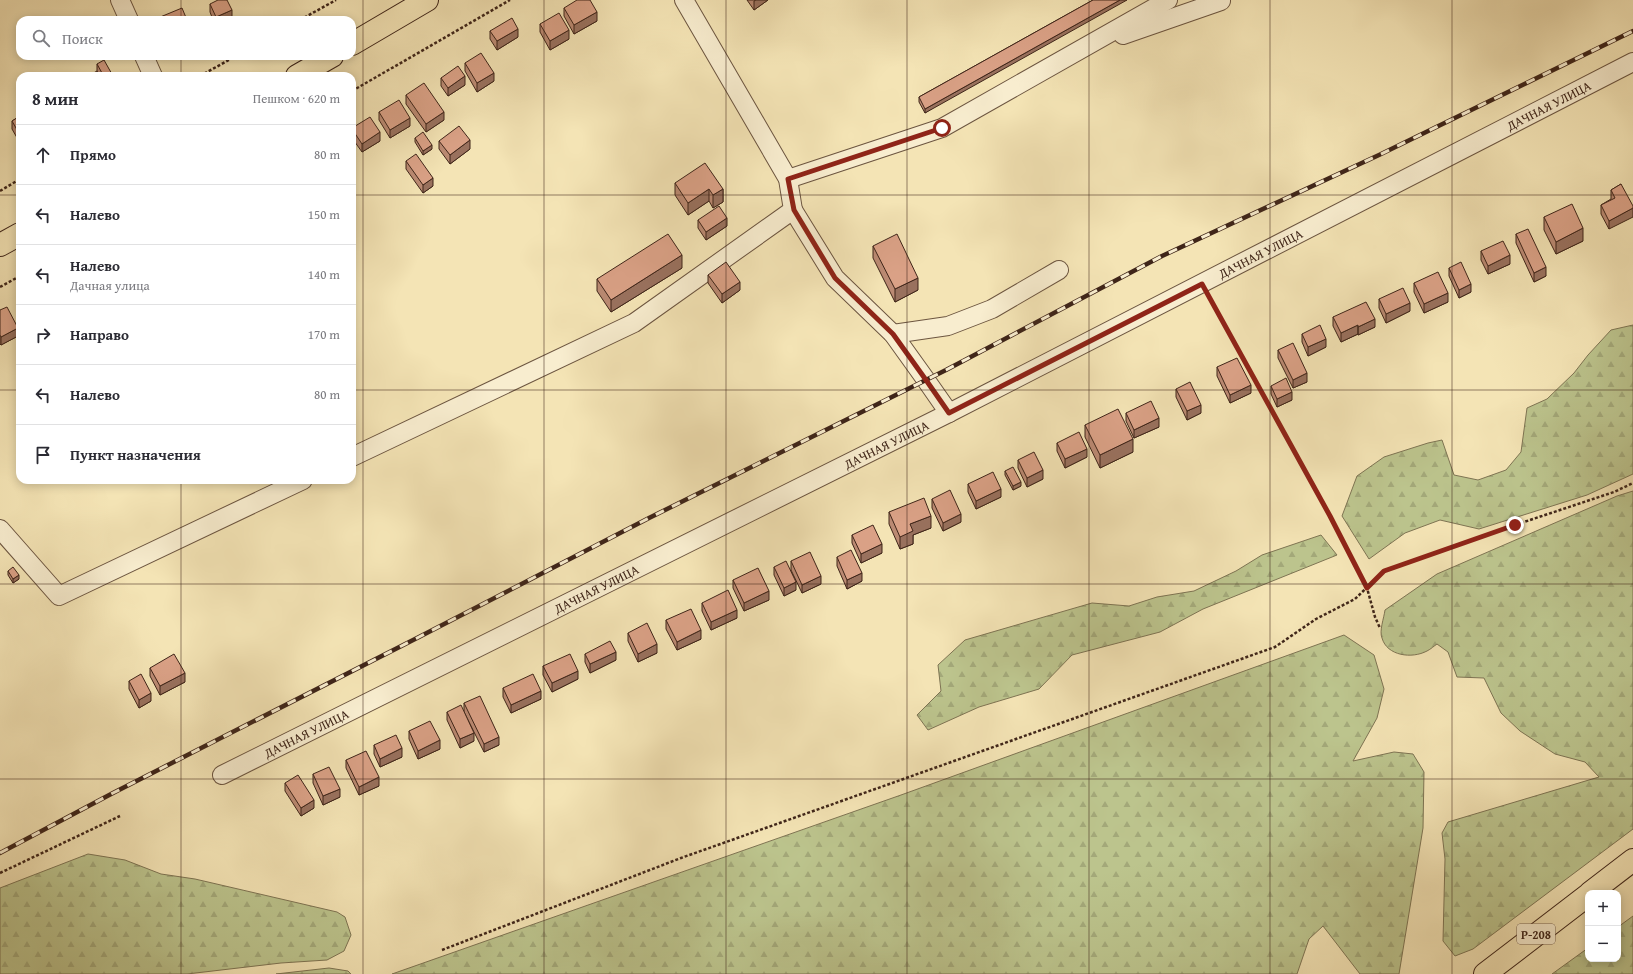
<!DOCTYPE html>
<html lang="ru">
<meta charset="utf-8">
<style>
body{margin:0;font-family:"Gentium Book Plus",serif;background:#f2f2f3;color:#2b2b33}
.controls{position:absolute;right:12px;bottom:12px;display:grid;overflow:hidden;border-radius:8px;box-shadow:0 2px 10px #0003}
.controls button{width:36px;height:36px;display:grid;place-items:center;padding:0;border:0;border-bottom:1px solid #e1e1e2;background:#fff;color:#2b2b33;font:20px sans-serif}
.stop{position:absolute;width:12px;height:12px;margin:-9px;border:3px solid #8f2418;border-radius:50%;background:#fff}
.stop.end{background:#8f2418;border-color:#fff;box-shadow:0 1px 4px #0008}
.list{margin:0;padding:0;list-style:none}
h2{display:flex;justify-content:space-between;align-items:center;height:52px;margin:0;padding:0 16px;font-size:17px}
h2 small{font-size:13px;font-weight:400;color:#7c7c81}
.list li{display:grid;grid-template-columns:26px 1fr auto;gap:12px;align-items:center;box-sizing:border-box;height:60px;padding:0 16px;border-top:1px solid #e1e1e2}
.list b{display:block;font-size:15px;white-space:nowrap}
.list p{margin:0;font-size:13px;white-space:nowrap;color:#7c7c81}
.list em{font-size:13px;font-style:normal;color:#7c7c81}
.icon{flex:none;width:22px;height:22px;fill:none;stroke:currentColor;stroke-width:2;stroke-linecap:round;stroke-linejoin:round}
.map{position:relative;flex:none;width:1633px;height:974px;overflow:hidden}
.search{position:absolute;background:#fff;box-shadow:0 2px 10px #0003;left:16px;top:16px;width:340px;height:44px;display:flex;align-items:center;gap:10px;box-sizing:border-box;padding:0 14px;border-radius:12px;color:#7c7c81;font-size:15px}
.panel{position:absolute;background:#fff;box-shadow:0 2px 10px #0003;left:16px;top:72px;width:340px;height:412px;border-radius:12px}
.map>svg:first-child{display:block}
</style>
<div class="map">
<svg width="1633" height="974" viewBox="0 0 1633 974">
<defs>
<pattern id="forest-firs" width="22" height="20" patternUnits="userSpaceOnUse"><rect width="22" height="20" fill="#bcc48d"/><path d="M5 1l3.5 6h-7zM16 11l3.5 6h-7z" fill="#a3a879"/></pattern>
</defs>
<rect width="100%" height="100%" fill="#f4e4b5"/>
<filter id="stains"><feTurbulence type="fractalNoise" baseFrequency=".005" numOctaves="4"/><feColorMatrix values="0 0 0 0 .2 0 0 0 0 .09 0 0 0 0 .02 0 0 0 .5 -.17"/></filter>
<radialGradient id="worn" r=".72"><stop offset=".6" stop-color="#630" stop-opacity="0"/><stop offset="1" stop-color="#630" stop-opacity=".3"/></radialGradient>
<path fill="url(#forest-firs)" stroke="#7e7453" d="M1633,325V474L1587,495L1479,529L1440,520L1405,533L1369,559L1342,516L1357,476L1384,457L1428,443L1442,440L1454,475L1478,480L1506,470L1521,452L1527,408L1547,399L1574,373L1588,355L1611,330Z
M1633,491V829L1473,949L1455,956L1443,941L1445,859L1442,833L1448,822L1599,777L1585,762L1555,754L1520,731L1501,713L1484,678L1457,677L1448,652L1437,644C1434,646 1431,649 1427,651C1412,659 1387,656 1382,638C1379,631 1384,618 1385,610L1437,574L1617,496Z
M1321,535L1337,555L1203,609L1160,632L1072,655L1039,689L979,707L928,730L917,715L941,691L938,665L965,640L1092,603L1129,606L1157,597L1194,591L1236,571L1262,555Z
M1344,635L1374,655L1384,689L1377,718L1353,761L1394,752L1413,754L1424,772L1423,828L1399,974H1360L1323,926L1309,939L1297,974H392L901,795Z
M88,854L125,860L161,874L195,879L337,912L345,917L351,935L344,951L327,960L281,963L187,974H0V888Z
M1633,916V974H1552L1588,948V959H1618V927Z
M329,968L348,971L351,974H276Z"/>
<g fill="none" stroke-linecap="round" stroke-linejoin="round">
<defs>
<g id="minor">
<path d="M120,0L129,20"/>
<path d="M1123,35L1221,1"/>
<path d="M144,56L153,76"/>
<path d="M788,179L942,128L1168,0"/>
<path d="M793,210L835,278L893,334L926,380L949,413"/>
<path d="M893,334L948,326L992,309L1059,270"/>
<path d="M352,457L634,323L793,210L788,179L684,0"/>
<path d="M0,529L59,596L303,480"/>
<path id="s1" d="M222,775L949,413L1633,62"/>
</g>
<path id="major" d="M352,44L427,0
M297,76L332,56
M0,245L20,234"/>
<path id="highway" d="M1590,893L1633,860
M1485,974L1588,895"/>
</defs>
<use href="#minor" stroke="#6c5540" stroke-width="20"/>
<use href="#major" stroke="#3f2519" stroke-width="24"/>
<use href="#highway" stroke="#3f2519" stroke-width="24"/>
<path stroke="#3f2519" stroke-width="2.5" stroke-dasharray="3 2" stroke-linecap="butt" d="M300,20L336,0
M200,76L236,56
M352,91L510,0
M0,191L20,179
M0,287L20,276
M1209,296L1330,515L1367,588L1375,617L1380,628
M0,873L120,816
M442,950L681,858L1275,647L1316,619L1355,599L1384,571L1515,525L1614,492L1633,483"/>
<use href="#minor" stroke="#f8edcf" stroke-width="18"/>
<use href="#major" stroke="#f4e4b5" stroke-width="22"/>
<use href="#highway" stroke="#f4e4b5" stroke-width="22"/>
<defs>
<path id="rail" d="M0,853L113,793L419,637L649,518L946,370L1162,256L1379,155L1633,31"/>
</defs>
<use href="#rail" stroke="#3f2519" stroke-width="4.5"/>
<use href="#rail" stroke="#f8edcf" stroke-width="3" stroke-dasharray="9" stroke-linecap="butt"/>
</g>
<path fill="#bb8a73" stroke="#3f2519" d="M747,0H768L754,10Z
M1093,0L925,113L919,102V97Z
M210,4L232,18L228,20H213L210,12Z
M564,8L597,21L574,34L564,16Z
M540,24L569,39L550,50L540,32Z
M490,31L518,37L497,50L490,39Z
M465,63L494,81L477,92L465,71Z
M97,64L113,76H90V75L97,72Z
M441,78L465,85L448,96L441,86Z
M406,95L444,120L426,132L406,104Z
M379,112L410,126L390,138L379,120Z
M20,116V143L12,129V121Z
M352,129L380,141L362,152L352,138Z
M415,138L432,149L423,155L415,142Z
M439,141L470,149L450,164L439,149Z
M406,161L433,186L423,193L406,169Z
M675,183L723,189V202L713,208L709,201L688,215L675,195Z
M1621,184L1609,229L1601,214V205L1611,199V190Z
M1544,217L1583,241L1556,254L1544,230Z
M698,220L727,226L706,240L698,228Z
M1516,234L1546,276L1534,282L1516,243Z
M873,246L918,290L895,302L873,258Z
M1481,251L1510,264L1488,274L1481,260Z
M682,268L611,312L597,291V279Z
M1449,268L1471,292L1459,298L1449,276Z
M708,275L740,290L722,303L708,283Z
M1414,283L1448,302L1424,313L1414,292Z
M1379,299L1410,311L1386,323L1379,308Z
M0,310L18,336L1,345L0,344Z
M1333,317L1375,327L1358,335V334L1341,342L1333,326Z
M1302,334L1326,347L1308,356L1302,342Z
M1278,350L1307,382L1293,388L1278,358Z
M1217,367L1251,393L1230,403L1217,376Z
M1271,386L1292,400L1277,407L1271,394Z
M1176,389L1201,413L1187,420L1176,397Z
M1126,413L1159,427L1134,438L1126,421Z
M1085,425L1133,452L1100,468L1085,437Z
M1057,443L1087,457L1065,468L1057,451Z
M1018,460L1043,479L1027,487L1018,468Z
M1005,471L1021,486L1013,490L1005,475Z
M968,484L1001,497L976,509L968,492Z
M932,499L961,522L943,531L932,508Z
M889,512L931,528L913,535V544L900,549L889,524Z
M852,535L882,553L861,563L852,543Z
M837,557L862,581L847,589L837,566Z
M791,561L821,584L802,593L791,570Z
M774,567L796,590L784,596L774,575Z
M8,571L19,579L13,583L8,575Z
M733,580L769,600L744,611L733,588Z
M702,603L737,618L711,630L702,611Z
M666,620L701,639L677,650L666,629Z
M628,633L657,653L638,662L628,641Z
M585,654L616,660L590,673L585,662Z
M543,666L578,679L552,692L543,675Z
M150,668L185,682L160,695L150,676Z
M129,681L151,701L139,708L129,689Z
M503,688L541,699L511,713L503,697Z
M464,703L499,745L484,752L464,712Z
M447,712L474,741L460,748L447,720Z
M409,731L440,749L418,759L409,739Z
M374,745L402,757L380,767L374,754Z
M346,760L379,786L359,795L346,768Z
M313,774L340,797L323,805L313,783Z
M285,783L314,808L301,816L285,791Z"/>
<path fill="#99715e" stroke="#3f2519" d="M756,0H768L754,10V1Z
M1120,0H1127L925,113V109Z
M232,10V18L228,20H216V17Z
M597,12V21L574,34V25Z
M518,29V37L497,50V41Z
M569,30V39L550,50V41Z
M494,73V81L477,92V83Z
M465,76V85L448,96V88Z
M444,112V120L426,132V124Z
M410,118V126L390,138V130Z
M380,132V141L362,152V144Z
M470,140V149L450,164V155Z
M432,145V149L423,155V151Z
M433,178V186L423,193V185Z
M709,189V201L688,215V203Z
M723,189V202L713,208V195Z
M1633,208V217L1609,229V221Z
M727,218V226L706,240V232Z
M1583,228V241L1556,254V242Z
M682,255V268L611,312V300Z
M1510,255V264L1488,274V266Z
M1546,267V276L1534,282V273Z
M918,278V290L895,302V289Z
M740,282V290L722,303V294Z
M1471,284V292L1459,298V290Z
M1448,293V302L1424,313V304Z
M1410,303V311L1386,323V314Z
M1375,319V327L1358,335V327Z
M1358,325V334L1341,342V333Z
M18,328V336L1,345V337Z
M1326,339V347L1308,356V347Z
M1307,373V382L1293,388V380Z
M1251,385V393L1230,403V395Z
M1292,392V400L1277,407V399Z
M1201,405V413L1187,420V411Z
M1159,418V427L1134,438V430Z
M1133,439V452L1100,468V455Z
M1087,449V457L1065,468V459Z
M1043,470V479L1027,487V478Z
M1021,482V486L1013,490V486Z
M1001,489V497L976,509V501Z
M961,514V522L943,531V523Z
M931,516V528L913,535V544L900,549V537L910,524Z
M882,544V553L861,563V554Z
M862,573V581L847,589V580Z
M19,575V579L13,583V579Z
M821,576V584L802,593V585Z
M796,582V590L784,596V588Z
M769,591V600L744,611V603Z
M737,610V618L711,630V622Z
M701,630V639L677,650V642Z
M657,644V653L638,662V654Z
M616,652V660L590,673V664Z
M578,671V679L552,692V683Z
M185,673V682L160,695V686Z
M541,691V699L511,713V705Z
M151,693V701L139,708V700Z
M474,733V741L460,748V739Z
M499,737V745L484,752V744Z
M440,740V749L418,759V751Z
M402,748V757L380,767V759Z
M379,777V786L359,795V787Z
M340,789V797L323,805V796Z
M314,800V808L301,816V808Z"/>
<path fill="#daa186" stroke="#3f2519" d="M218,0H227L232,10L216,17L210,4Z
M577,0H590L597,12L574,25L564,8Z
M1093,0H1120L925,109L919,97Z
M182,8L187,20H153Z
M559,13L569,30L550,41L540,24Z
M512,18L518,29L497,41L490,31Z
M481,53L494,73L477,83L465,63Z
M104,60L113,76H91L90,75L97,71L99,75L102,73L97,64Z
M458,66L465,76L448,88L441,78Z
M424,83L444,112L426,124L406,95Z
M399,100L410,118L390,130L379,112Z
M20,116V135L12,121Z
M370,117L380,132L362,144L352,129V128Z
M459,126L470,140L450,155L439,141Z
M423,132L432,145L423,151L415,138Z
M416,154L433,178L423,185L406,161Z
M705,163L723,189L713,195L709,189L688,203L675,183Z
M1621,184L1633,206V208L1609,221L1601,205L1615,198L1611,190Z
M1572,204L1583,228L1556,242L1544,217Z
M719,206L727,218L706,232L698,220Z
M1528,229L1546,267L1534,273L1516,234Z
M668,234L682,255L611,300L597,279Z
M897,234L918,278L895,289L873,246Z
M1503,241L1510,255L1488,266L1481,251Z
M726,262L740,282L722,294L708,275Z
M1461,262L1471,284L1459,290L1449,268Z
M1438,272L1448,293L1424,304L1414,283Z
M1403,288L1410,303L1386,314L1379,299Z
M1366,302L1375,319L1358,327V325L1341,333L1333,317Z
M7,307L18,328L1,337L0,335V310Z
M1320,325L1326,339L1308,347L1302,334Z
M1293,343L1307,373L1293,380L1278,350Z
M1237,358L1251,385L1230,395L1217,367Z
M1286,378L1292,392L1277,399L1271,386Z
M1190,382L1201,405L1187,411L1176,389Z
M1151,401L1159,418L1134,430L1126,413Z
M1118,409L1133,439L1100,455L1085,425Z
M1079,432L1087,449L1065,459L1057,443Z
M1034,452L1043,470L1027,478L1018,460Z
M1013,467L1021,482L1013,486L1005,471Z
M993,472L1001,489L976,501L968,484Z
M950,490L961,514L943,523L932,499Z
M924,498L931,516L910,524L913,531L900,537L889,512Z
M873,525L882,544L861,554L852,535Z
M851,550L862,573L847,580L837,557Z
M810,552L821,576L802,585L791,561Z
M786,561L796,582L784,588L774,567Z
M13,567L19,575L13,579L8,571Z
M758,568L769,591L744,603L733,580Z
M728,590L737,610L711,622L702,603Z
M691,609L701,630L677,642L666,620Z
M647,623L657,644L638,654L628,633Z
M610,641L616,652L590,664L585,654Z
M174,654L185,673L160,686L150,668Z
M570,654L578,671L552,683L543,666Z
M141,674L151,693L139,700L129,681Z
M533,674L541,691L511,705L503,688Z
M480,696L499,737L484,744L464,703Z
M461,705L474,733L460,739L447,712Z
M430,721L440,740L418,751L409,731Z
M396,735L402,748L380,759L374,745Z
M366,751L379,777L359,787L346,760Z
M329,767L340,789L323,796L313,774Z
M298,775L314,800L301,808L285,783Z"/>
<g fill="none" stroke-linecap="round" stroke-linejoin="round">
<path stroke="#8f2418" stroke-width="5" d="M942,128L788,179L794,210L835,278L893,334L926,380L949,413L1202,284L1330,516L1367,588L1384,571L1515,525"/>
</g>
<path fill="none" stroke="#3f2519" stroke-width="1" stroke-opacity="0.55" d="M181,0V20M363,0V974M544,0V974M726,0V974M907,0V974M1089,0V974M1270,0V974M1452,0V974M181,56V76M0,195H20M352,195H1633M0,390H20M352,390H1633M181,480V974M0,584H1633M0,779H1633"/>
<g text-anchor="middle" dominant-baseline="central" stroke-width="3" stroke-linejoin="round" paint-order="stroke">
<rect fill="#f8edcf" stroke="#766150" stroke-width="1" x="1517" y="924" width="38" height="20" rx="3"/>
<g font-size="12" font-weight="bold" fill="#3f2519">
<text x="1536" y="934">Р-208</text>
</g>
<g font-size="13" fill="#3f2519" stroke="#f8edcf">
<text stroke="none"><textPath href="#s1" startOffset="1486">ДАЧНАЯ УЛИЦА</textPath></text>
<text stroke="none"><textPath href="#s1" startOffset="1162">ДАЧНАЯ УЛИЦА</textPath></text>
<text stroke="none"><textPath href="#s1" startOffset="742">ДАЧНАЯ УЛИЦА</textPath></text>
<text stroke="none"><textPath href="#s1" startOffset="418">ДАЧНАЯ УЛИЦА</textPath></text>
<text stroke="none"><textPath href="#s1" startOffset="94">ДАЧНАЯ УЛИЦА</textPath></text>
</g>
</g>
<rect width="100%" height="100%" filter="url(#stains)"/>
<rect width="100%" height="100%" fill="url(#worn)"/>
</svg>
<div class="controls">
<button>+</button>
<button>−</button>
</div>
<div class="stop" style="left:942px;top:128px"></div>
<div class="stop end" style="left:1515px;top:525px"></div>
<div class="search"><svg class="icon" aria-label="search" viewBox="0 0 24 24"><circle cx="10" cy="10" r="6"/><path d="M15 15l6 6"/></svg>Поиск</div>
<section class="panel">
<h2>8 мин<small>Пешком · 620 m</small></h2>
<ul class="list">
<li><svg class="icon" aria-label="ahead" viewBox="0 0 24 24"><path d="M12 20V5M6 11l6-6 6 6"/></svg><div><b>Прямо</b></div><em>80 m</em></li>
<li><svg class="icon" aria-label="left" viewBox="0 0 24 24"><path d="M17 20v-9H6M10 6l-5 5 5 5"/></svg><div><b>Налево</b></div><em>150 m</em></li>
<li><svg class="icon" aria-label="left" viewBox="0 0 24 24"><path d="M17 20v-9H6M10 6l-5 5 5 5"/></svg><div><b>Налево</b><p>Дачная улица</p></div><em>140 m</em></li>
<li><svg class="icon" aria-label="right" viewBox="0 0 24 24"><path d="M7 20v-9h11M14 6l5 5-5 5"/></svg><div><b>Направо</b></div><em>170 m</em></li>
<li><svg class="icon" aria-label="left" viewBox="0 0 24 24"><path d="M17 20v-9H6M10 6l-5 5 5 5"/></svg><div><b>Налево</b></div><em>80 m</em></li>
<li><svg class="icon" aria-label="arrive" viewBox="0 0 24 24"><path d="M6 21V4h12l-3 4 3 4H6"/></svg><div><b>Пункт назначения</b></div></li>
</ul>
</section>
</div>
